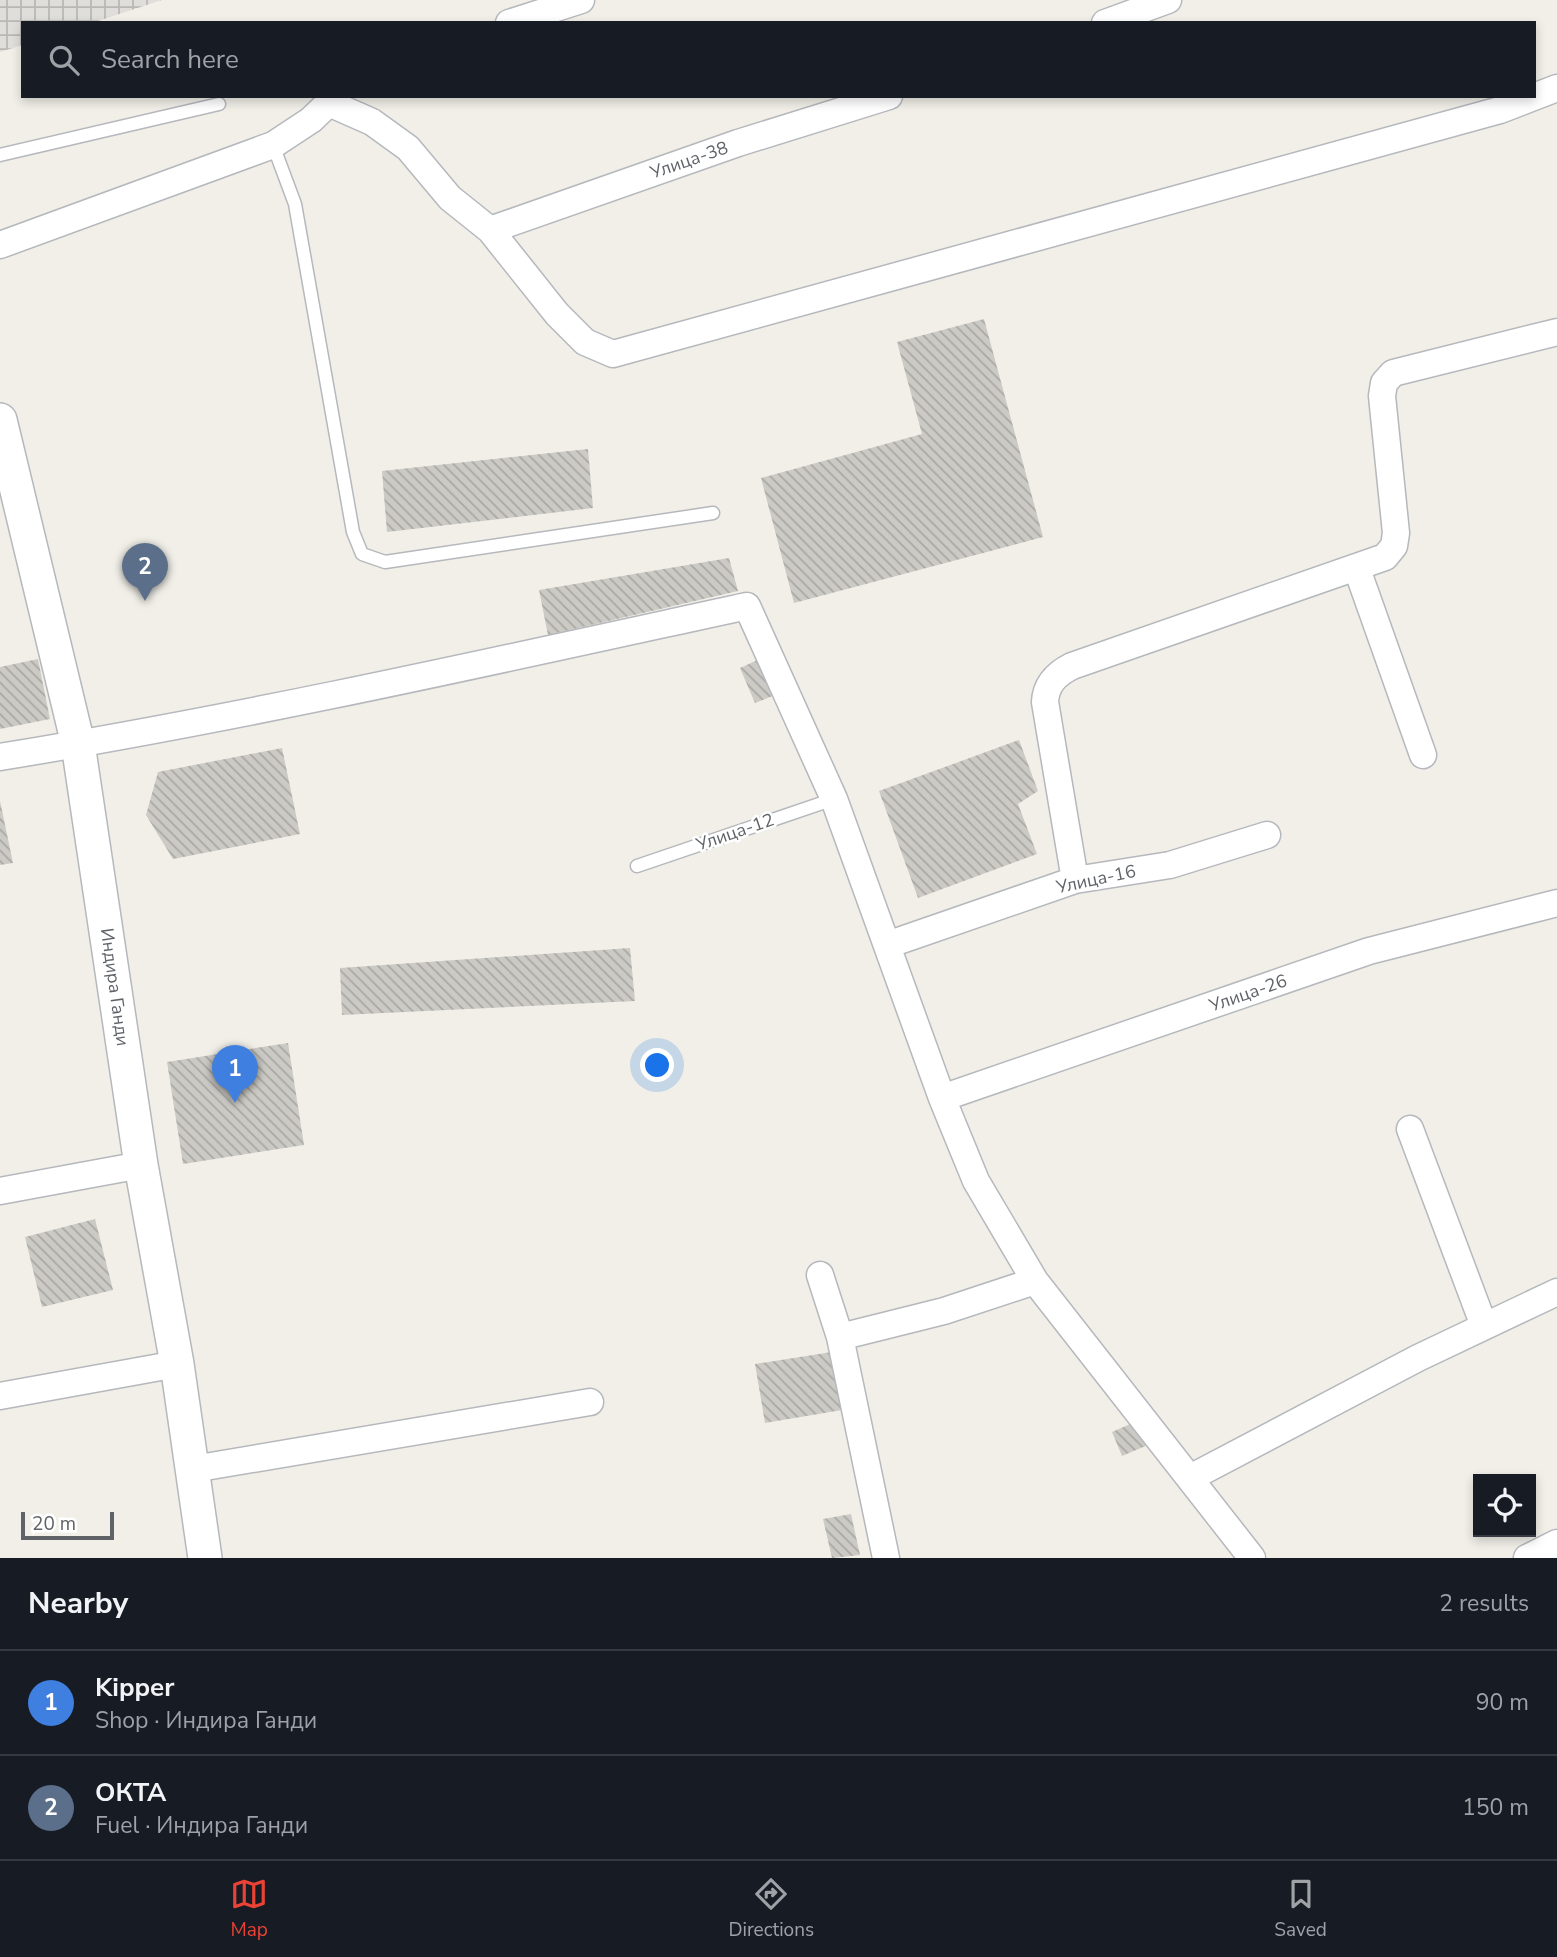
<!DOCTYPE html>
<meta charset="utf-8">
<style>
body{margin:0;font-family:"Nunito Sans",sans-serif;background:#20242c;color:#f1f3f6}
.controls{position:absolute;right:21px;bottom:21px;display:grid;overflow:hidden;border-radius:0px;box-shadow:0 4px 10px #0003}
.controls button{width:63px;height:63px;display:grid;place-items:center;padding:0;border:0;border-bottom:2px solid #363941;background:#171b24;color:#f1f3f6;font:35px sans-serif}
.scale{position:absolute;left:21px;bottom:18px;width:93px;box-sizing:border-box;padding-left:7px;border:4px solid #5f6368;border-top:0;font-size:19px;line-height:24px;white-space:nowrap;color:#5f6368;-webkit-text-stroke:5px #fff;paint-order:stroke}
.you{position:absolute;left:658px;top:1066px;width:24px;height:24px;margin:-18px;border:5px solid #fff;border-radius:50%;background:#1a73e8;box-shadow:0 0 0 10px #1a73e833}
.badge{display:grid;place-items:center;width:46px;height:46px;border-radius:50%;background:#ea4335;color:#fff;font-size:23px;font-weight:700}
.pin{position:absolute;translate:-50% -58px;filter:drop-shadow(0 2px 4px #0008)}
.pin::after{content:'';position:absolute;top:37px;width:24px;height:21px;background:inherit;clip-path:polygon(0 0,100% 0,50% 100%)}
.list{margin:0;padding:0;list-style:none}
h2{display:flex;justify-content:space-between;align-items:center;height:91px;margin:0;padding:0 28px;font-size:30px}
h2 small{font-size:23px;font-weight:400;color:#9ea1a6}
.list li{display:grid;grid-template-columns:46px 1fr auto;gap:21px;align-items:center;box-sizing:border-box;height:105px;padding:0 28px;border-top:2px solid #363941}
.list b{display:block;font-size:26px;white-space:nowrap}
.list p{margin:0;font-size:23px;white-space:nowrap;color:#9ea1a6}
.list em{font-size:23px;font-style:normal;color:#9ea1a6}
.icon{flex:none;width:38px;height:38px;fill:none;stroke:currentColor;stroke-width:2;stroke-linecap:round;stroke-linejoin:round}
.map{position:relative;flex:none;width:1557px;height:1558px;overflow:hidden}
.search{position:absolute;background:#171b24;box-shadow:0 4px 10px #0003;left:21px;right:21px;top:21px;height:77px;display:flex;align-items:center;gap:18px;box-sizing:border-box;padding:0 24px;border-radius:0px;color:#9ea1a6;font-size:26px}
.sheet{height:301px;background:#171b24}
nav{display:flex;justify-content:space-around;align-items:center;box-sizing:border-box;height:98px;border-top:2px solid #363941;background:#171b24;font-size:19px;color:#9ea1a6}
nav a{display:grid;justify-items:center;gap:4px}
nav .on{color:#ea4335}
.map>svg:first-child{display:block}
</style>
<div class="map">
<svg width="1557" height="1558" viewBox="0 0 1557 1558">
<defs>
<pattern id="industrial-grid" width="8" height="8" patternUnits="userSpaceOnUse" patternTransform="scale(1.75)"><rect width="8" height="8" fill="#e0deda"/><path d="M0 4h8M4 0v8" fill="none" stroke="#b9b8b5"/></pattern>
<pattern id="building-back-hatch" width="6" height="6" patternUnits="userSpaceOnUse" patternTransform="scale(1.75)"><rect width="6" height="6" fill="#cccac5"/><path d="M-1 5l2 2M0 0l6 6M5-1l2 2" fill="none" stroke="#a9a8a4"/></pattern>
</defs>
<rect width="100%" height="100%" fill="#f1efe8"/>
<path fill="url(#industrial-grid)" d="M0,0H162L92,23H23V45L0,52Z"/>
<path fill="url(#building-back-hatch)" d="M984,319L1043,537L794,603L761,478L922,434L897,342Z
M588,449L593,508L387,532L382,471Z
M729,558L738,591L548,635L539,590Z
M764,657L780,693L755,703L740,668Z
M38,659L50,719L0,729V667Z
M1019,740L1038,791L1018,804L1037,854L918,898L879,791Z
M282,748L300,834L173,859L146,815L158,772Z
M0,801L13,863L0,865Z
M630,948L635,1001L342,1015L340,968Z
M288,1043L304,1145L183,1164L167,1062Z
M95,1219L113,1290L42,1307L25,1237Z
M838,1351L848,1409L765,1423L755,1364Z
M1137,1421L1148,1445L1122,1456L1112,1432Z
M851,1514L860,1555L832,1558L823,1519Z"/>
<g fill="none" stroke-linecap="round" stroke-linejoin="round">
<defs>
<path id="service" d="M273,145L295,204L353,532L362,554L385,562L713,513
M0,155L219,104
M637,866L834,799"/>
<path id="minor" d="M509,23L581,0
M1105,23L1168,0
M329,103L372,122L408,148L450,198L490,230L557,314L585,342L613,354L1500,110L1557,88
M490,230L738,143L889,96
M0,245L273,145L311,120L336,96
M1357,569L1423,755
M0,757C251,716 499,660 747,606L834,799L942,1098L976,1181L1035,1281L1252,1558
M1075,880L1045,702C1046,684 1056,674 1072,666L1385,557L1394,546L1396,533L1382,396L1384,383L1393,373L1557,332
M887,945L1075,880L1170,865L1267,835
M942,1098L1369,951L1557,903
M1410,1129L1484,1326
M0,1191L141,1165
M820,1275L840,1337L886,1558
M840,1337L944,1311L1035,1281
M0,1396L177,1364
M193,1469L590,1402
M1190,1478L1418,1358L1557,1292
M1527,1558L1557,1543"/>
<path id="tertiary" d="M0,420L78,744L141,1165L177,1364L205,1558"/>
</defs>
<use href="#service" stroke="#b5b8bc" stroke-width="15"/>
<use href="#minor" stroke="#b5b8bc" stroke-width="29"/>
<use href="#tertiary" stroke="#b5b8bc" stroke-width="36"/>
<use href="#service" stroke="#fff" stroke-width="12"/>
<use href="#minor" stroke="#fff" stroke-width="26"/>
<use href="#tertiary" stroke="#fff" stroke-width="33"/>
</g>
<g text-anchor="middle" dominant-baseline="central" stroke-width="5" stroke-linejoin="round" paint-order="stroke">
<g font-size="18" fill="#5f6368" stroke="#fff">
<text transform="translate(689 160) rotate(-19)">Улица-38</text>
<text transform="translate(735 832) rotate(-19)">Улица-12</text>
<text transform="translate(1096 879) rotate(-12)">Улица-16</text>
<text transform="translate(115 987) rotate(82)">Индира Ганди</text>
<text transform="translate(1248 993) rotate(-19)">Улица-26</text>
</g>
</g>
</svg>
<div class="controls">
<button><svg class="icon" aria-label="locate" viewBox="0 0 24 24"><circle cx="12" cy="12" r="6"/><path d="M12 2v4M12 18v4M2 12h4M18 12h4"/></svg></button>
</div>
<div class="scale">20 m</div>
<div class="you"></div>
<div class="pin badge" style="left:235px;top:1103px;background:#3f7fe0">1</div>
<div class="pin badge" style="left:145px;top:601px;background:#5c6f8a">2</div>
<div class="search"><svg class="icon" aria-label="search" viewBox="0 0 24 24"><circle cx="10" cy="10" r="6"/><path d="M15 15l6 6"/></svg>Search here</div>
</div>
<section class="sheet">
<h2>Nearby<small>2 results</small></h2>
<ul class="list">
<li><span class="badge" style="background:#3f7fe0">1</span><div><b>Kipper</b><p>Shop · Индира Ганди</p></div><em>90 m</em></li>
<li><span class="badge" style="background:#5c6f8a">2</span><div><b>ОКТА</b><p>Fuel · Индира Ганди</p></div><em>150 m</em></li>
</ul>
</section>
<nav>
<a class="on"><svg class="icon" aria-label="map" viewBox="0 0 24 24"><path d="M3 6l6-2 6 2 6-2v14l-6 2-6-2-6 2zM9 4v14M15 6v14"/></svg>Map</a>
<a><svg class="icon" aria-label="directions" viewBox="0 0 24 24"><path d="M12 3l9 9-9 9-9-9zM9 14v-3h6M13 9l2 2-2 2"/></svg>Directions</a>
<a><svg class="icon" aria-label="saved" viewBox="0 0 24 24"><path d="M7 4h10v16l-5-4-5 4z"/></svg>Saved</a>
</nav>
